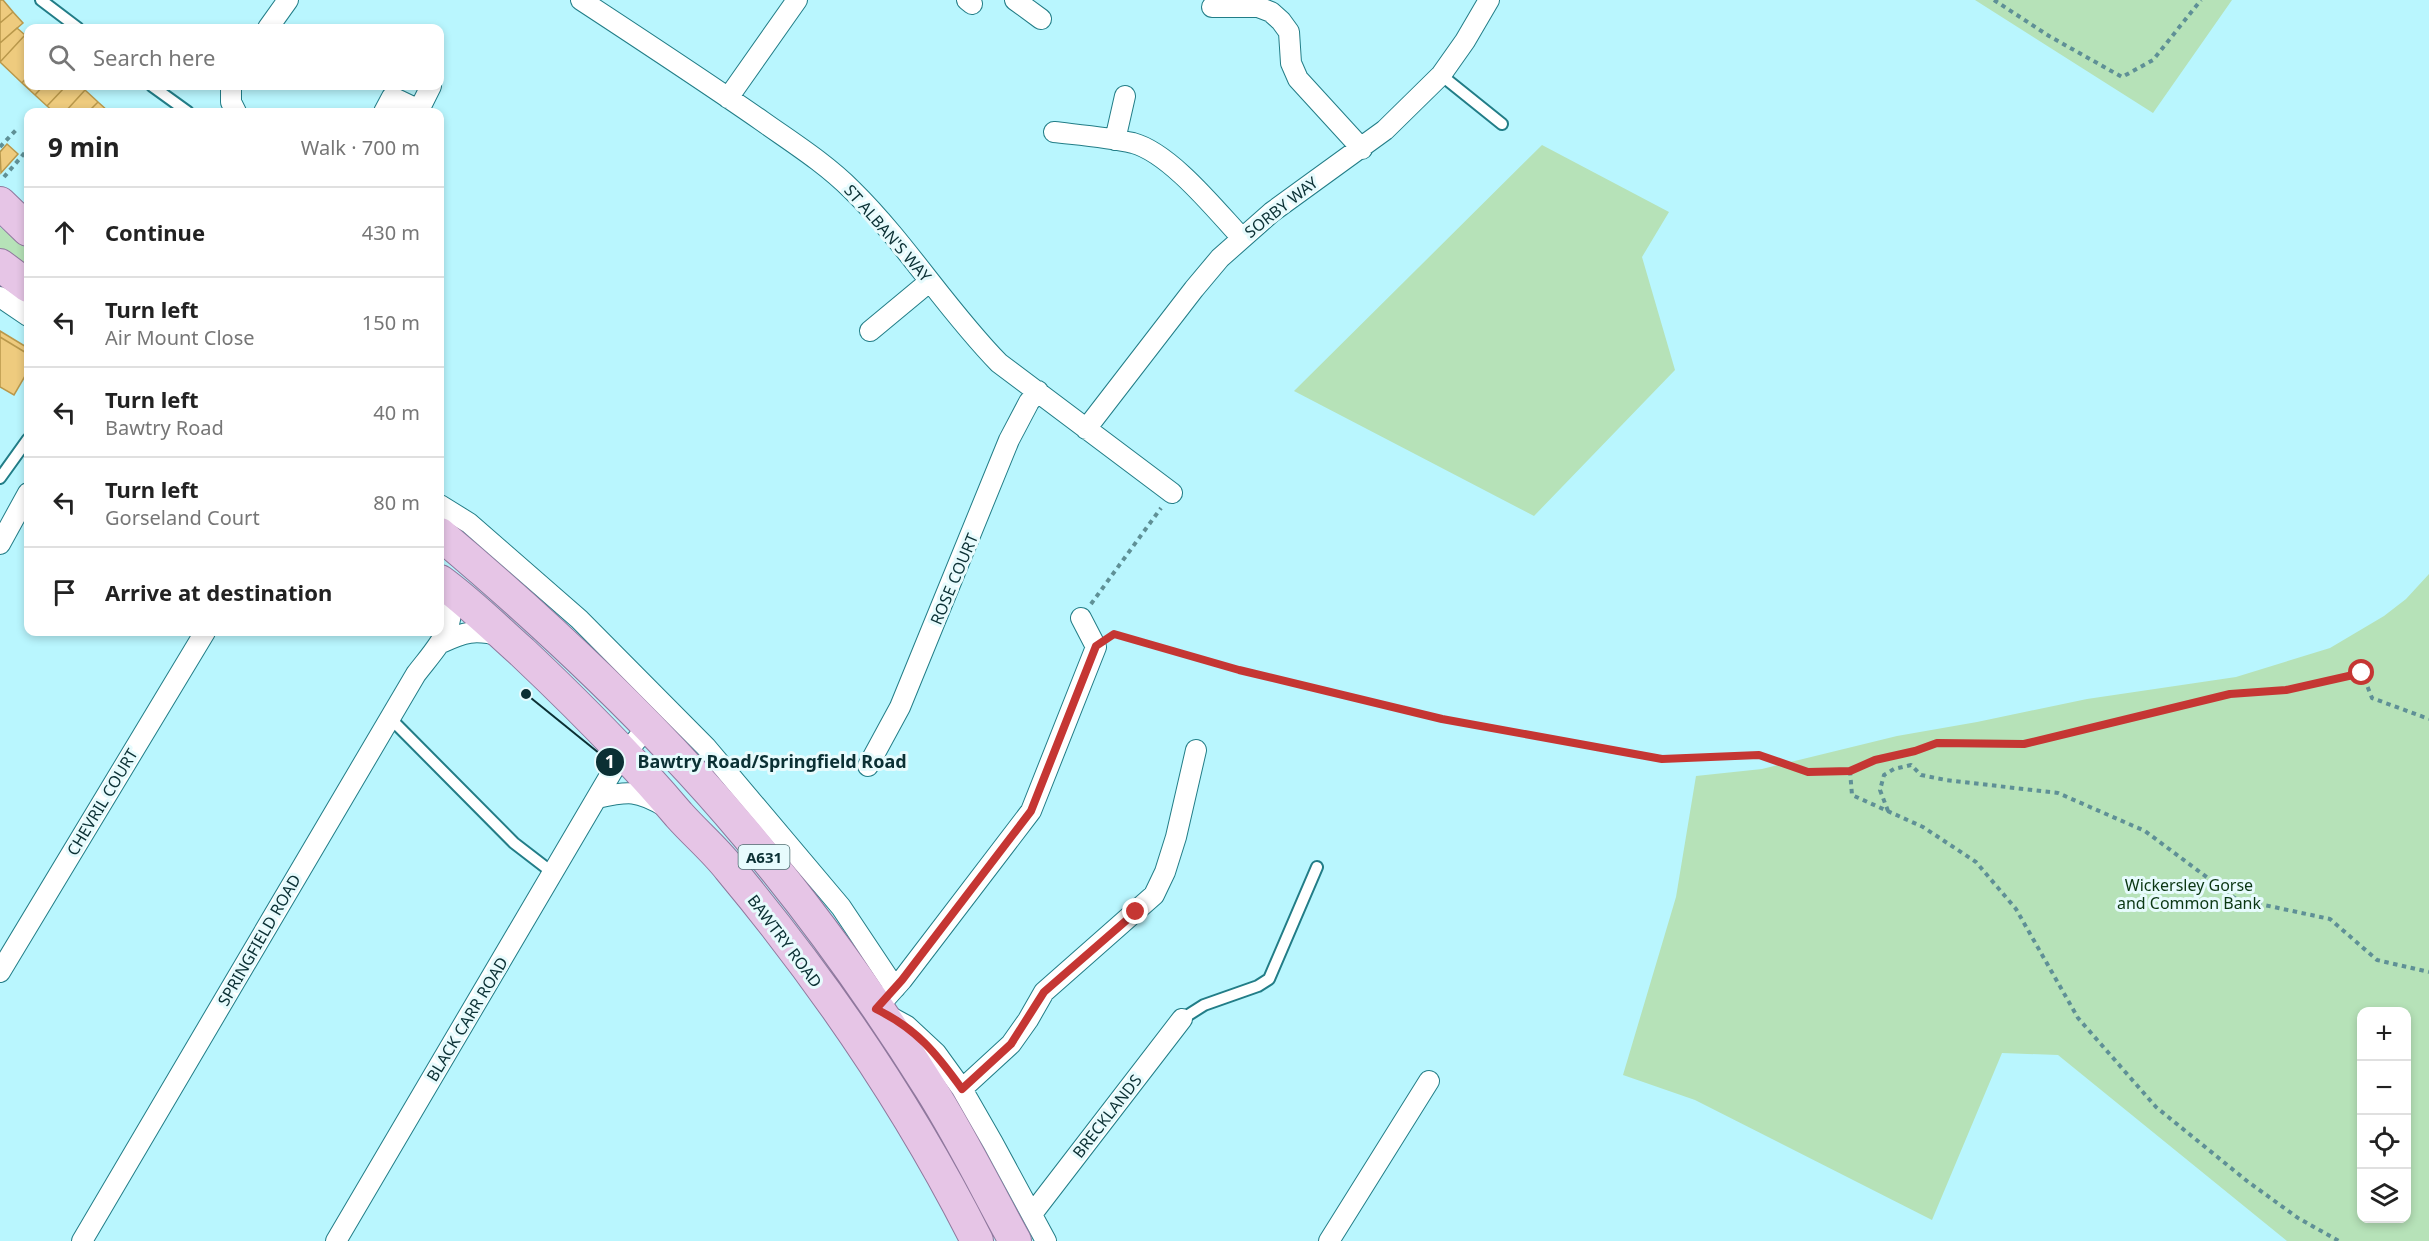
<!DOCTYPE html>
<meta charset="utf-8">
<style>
body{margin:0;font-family:"Noto Sans",sans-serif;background:#f2f2f2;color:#222}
.controls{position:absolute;right:18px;bottom:18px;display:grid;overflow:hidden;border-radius:12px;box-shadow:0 3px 9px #0003}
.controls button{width:54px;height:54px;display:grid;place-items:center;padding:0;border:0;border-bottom:2px solid #e0e0e0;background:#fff;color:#222;font:30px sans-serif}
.stop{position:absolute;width:18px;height:18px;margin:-14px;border:4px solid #c53633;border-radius:50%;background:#fff}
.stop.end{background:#c53633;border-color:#fff;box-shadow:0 2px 6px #0008}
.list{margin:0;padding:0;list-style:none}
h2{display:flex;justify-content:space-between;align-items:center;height:78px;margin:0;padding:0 24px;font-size:26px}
h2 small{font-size:20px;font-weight:400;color:#767676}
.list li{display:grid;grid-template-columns:39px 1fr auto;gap:18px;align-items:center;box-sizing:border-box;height:90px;padding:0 24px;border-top:2px solid #e0e0e0}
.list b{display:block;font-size:22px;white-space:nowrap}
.list p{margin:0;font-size:20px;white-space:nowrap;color:#767676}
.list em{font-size:20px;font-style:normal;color:#767676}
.icon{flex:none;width:33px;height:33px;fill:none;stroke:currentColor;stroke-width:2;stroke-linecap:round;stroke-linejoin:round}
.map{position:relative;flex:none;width:2429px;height:1241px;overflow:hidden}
.search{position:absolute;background:#fff;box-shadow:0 3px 9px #0003;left:24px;top:24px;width:420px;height:66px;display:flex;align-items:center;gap:15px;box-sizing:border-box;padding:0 21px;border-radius:12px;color:#767676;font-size:22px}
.panel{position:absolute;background:#fff;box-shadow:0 3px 9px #0003;left:24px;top:108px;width:420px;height:528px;border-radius:12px}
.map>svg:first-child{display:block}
</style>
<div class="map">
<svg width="2429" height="1241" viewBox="0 0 2429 1241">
<rect width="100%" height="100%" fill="#b9f6fe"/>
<path fill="#b6e2b8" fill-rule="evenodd" d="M1975,0H2232L2153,113Z
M1542,145L1669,212L1642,257L1675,370L1534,516L1294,391Z
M0,227L28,250V274L0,252Z
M2429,574V1241H2287L2058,1055L2002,1053L1932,1220L1695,1100L1623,1075L1676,897L1696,776L1762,769L1897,736L1977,722L2087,699L2236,677L2330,648L2384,616L2406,599ZM2362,1012H2406V1218H2362Z"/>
<path fill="#eecb7e" stroke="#b9984b" stroke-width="1.5" d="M0,0H3L13,12L0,23Z
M13,12L23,23L0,43V23Z
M17,28L25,35L0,62V43Z
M25,35L28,38V76L22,83L0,62Z
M28,76V86H43L35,95L22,83Z
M43,86H66L47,106L35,95Z
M66,86H80L85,90L65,112H54L47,106Z
M85,90L98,102L88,112H65Z
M98,102L109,112H88Z
M7,144L18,154L1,173L0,152Z
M0,331L28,348V354L0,337Z
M0,337L28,354V371L14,395L0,387Z"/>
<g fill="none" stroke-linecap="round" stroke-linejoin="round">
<defs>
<path id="service" d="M41,0L78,28
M1441,75L1502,124
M152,86L188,112
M0,478L28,439
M390,718L514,843L553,873
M1182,1019L1204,1005L1258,986L1269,979L1317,867"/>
<path id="minor" d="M581,0C642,40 703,80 762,121C793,143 825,163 852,190C906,243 946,309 999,363L1172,493
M967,0L972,4
M1015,0L1041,19
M1212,7H1258L1271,12L1281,21L1289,32L1291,63L1298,79L1362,149
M268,28L288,0
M231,86V102L236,112
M728,98L797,0
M384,112L392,97L419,110L431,86
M1054,132C1080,135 1107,137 1133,143C1170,153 1215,209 1241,237
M1115,140L1125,96
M0,297L28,316
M870,331L929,282
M1086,429L1194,289L1220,258L1272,212L1385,130L1441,75L1465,41L1489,0
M440,505L469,523L579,619L706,747L841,907L895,988
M0,544L28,493
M441,643C464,632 475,629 501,636
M868,766L900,707L1009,440L1029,402L1038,391
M597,798C629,791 637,790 666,807
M0,972L205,632
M962,1089L1011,1044L1028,1020L1044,992L1154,895L1165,872L1176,837L1196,750
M1032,1214L1182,1019
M82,1241L416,674C439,644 462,624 445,585
M336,1241L616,765L648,726
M1046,1241L993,1143L962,1089L936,1053L907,1026L876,1009L902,980L1031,811L1096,647L1081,618
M1329,1241L1429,1081"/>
<path id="primary" d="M0,203L28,230
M0,265L28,286
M440,534C549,626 654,724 746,834C811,911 876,1002 930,1088C961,1137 987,1190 1015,1241
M440,581C469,602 495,628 522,652C577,704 630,757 679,815C695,833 714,849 729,868C824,982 910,1108 977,1241"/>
</defs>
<use href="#service" stroke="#227d87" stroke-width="14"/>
<use href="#minor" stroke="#227d87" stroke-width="22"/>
<use href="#primary" stroke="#8f789d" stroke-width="34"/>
<path stroke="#5f9096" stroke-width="4" stroke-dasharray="4.5 4.5" stroke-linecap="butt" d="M1994,0L2049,36L2122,77L2153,60L2201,0
M0,147L17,129
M4,177L28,149
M1091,604L1161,508
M1112,636L1115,634L1239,670L1442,719L1662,759L1759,755L1808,772L1850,771L1875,760L1915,751L1937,743L2024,744L2230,694L2286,690L2362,673L2372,698L2429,719
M1850,771L1852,795L1923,827L1976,862L2016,909L2078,1018L2156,1107L2247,1181L2298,1218L2339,1241
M1888,811L1880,790L1884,775L1894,769L1911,765L1921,775L1946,780L2058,793L2145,831L2236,899L2330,919L2377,960L2429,972"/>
<use href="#service" stroke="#fff" stroke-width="10"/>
<use href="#minor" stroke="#fff" stroke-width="20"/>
<use href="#primary" stroke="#e6c5e6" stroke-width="32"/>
</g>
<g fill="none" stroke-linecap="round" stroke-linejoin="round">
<path stroke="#c53633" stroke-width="8" d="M1136,912L1044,992L1011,1044L962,1089C936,1053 917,1029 876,1009L902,980L1031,811L1096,646L1114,634L1239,670L1442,719L1662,759L1759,755L1808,772L1850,771L1875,760L1915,751L1937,743L2024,744L2230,694L2286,690L2362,673"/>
</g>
<g text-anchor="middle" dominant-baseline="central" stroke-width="6" stroke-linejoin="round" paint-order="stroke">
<rect fill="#e7fbfd" stroke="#4d6d70" stroke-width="1.5" x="738.5" y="845" width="51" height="24" rx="4.5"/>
<g font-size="15" font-weight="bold" fill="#0b3034">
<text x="764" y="857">A631</text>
</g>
<g font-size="16" fill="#0b3034" stroke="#e7fbfd">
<text transform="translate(1281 207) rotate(-38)">SORBY WAY</text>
<text transform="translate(888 233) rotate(49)">ST ALBAN'S WAY</text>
<text transform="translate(954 579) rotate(-67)">ROSE COURT</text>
<text transform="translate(102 802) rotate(-59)">CHEVRIL COURT</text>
<text transform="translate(259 940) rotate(-60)">SPRINGFIELD ROAD</text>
<text transform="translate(785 941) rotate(53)">BAWTRY ROAD</text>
<text transform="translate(467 1019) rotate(-59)">BLACK CARR ROAD</text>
<text transform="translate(1107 1116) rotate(-52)">BRECKLANDS</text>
</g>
<g font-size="16" fill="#0b3713" stroke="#e7fbfd">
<text x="2189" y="885">Wickersley Gorse<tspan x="2189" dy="18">and Common Bank</tspan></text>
</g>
</g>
<path fill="none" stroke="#0b3034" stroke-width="2" d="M526 694L610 762"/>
<g fill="#0b3034" stroke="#e7fbfd" stroke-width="2">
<circle cx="526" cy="694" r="6"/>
<circle cx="610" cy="762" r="15"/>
</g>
<g font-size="18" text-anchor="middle" font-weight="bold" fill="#fff">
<text x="610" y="768">1</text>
</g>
<g font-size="18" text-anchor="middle" font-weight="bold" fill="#0b3034" stroke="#e7fbfd" stroke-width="6" stroke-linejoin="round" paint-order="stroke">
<text x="772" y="768">Bawtry Road/Springfield Road</text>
</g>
</svg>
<div class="controls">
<button>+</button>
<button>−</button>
<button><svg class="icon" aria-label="locate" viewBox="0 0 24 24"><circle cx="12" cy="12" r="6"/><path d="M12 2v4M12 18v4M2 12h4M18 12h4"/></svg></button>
<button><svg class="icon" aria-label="layers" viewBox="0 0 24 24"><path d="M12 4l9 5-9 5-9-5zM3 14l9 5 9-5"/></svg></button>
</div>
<div class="stop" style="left:2362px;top:673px"></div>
<div class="stop end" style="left:1136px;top:912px"></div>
<div class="search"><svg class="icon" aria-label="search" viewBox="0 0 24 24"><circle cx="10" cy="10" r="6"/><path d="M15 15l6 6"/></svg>Search here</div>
<section class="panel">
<h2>9 min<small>Walk · 700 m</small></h2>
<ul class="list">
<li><svg class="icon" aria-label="ahead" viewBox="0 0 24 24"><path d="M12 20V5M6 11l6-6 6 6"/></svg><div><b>Continue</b></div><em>430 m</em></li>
<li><svg class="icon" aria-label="left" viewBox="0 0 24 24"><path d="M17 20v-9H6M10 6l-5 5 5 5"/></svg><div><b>Turn left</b><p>Air Mount Close</p></div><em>150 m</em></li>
<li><svg class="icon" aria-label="left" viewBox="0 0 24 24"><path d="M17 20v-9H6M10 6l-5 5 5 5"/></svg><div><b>Turn left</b><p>Bawtry Road</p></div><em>40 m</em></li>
<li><svg class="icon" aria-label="left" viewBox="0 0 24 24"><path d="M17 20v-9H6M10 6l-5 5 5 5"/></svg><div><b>Turn left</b><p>Gorseland Court</p></div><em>80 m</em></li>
<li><svg class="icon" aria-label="arrive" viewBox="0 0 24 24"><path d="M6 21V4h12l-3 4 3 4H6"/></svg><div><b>Arrive at destination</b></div></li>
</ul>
</section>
</div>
